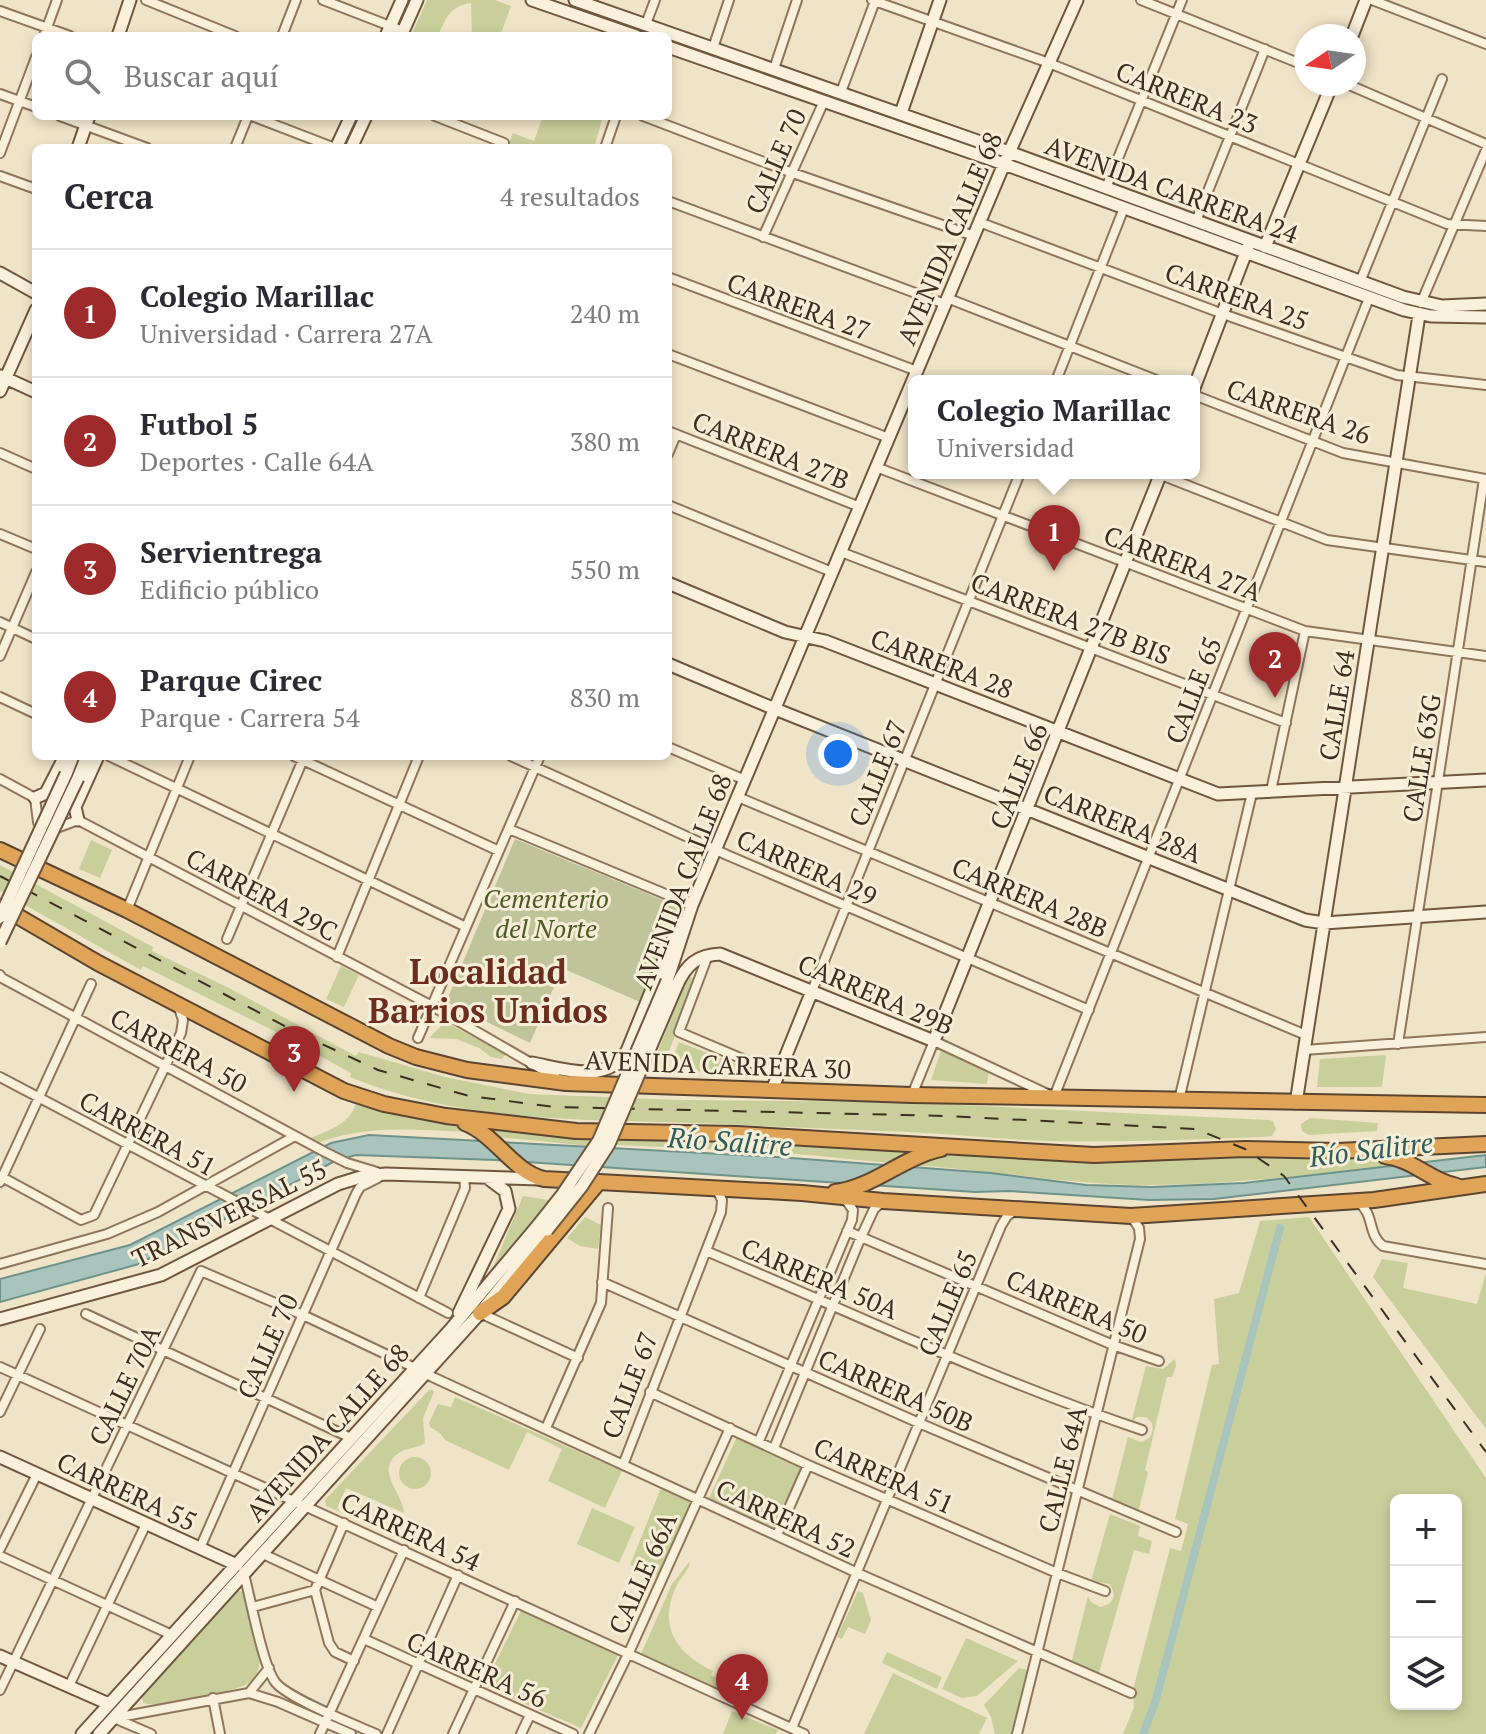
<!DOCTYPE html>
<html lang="es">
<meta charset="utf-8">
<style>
body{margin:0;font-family:"PT Serif",serif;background:#f7f7f7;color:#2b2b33}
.controls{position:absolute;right:24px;bottom:24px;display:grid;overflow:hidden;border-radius:12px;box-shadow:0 4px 12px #0003}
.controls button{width:72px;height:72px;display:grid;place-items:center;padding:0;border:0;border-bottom:2px solid #e1e1e2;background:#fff;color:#2b2b33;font:40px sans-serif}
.compass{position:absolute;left:1294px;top:24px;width:72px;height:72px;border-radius:50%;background:#fff;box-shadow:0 4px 12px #0003;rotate:257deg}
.you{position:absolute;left:838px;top:754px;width:28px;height:28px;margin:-20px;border:6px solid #fff;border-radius:50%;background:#1a73e8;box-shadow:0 0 0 12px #1a73e833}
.badge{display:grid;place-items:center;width:52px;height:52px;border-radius:50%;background:#9e2a2b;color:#fff;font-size:26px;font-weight:700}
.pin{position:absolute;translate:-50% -66px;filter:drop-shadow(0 2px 4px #0008)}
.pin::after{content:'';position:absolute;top:42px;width:28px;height:24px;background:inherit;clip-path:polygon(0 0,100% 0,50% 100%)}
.popup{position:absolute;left:908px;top:375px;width:292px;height:104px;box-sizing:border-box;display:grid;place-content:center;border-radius:12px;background:#fff;filter:drop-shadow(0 2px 6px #0005);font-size:26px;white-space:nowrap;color:#7c7c81}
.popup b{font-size:30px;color:#2b2b33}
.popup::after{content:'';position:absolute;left:50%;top:100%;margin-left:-16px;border:16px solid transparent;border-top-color:#fff}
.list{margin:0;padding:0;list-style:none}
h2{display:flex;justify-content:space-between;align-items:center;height:104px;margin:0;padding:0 32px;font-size:34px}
h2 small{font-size:26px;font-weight:400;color:#7c7c81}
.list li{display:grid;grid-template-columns:52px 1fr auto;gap:24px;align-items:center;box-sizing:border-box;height:128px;padding:0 32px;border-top:2px solid #e1e1e2}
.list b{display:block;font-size:30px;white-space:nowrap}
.list p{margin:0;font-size:26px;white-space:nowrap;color:#7c7c81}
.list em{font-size:26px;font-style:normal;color:#7c7c81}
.icon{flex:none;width:44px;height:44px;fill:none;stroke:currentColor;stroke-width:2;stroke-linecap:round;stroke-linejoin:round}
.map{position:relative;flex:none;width:1486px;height:1734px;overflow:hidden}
.search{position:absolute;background:#fff;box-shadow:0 4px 12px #0003;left:32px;top:32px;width:640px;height:88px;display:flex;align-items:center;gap:20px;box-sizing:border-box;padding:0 28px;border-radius:12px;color:#7c7c81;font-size:30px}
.panel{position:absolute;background:#fff;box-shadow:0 4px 12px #0003;left:32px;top:144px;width:640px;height:616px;border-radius:12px}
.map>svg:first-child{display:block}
</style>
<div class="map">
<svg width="1486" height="1734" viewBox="0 0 1486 1734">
<rect width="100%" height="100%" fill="#f0e4c8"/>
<path fill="#c9cf9b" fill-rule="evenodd" d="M427,0H495L511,6L500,36H472L471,3C450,6 446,18 438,36H411Z
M668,38L959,139L957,143L668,43Z
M543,116H603L594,148H507L513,133L534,141Z
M91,840L112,850L100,878L79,869Z
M0,865L153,947L152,951L229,988L356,1056L359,1052L445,1077L529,1094L680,1100L897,1102L1269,1120L1273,1121L1276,1129L1272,1136L1264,1137C1193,1139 1123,1143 1052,1141C1004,1140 956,1134 907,1132C845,1129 782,1127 720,1124C596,1119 467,1125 350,1077L351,1073L276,1032L143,966L141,970L0,891Z
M341,966L359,975L344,1007L326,999Z
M688,975L696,981L661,1072L650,1071Z
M442,1025H451L506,1054L502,1059L491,1057L479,1048L456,1039L429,1038Z
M679,1042L759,1073L682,1071L673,1058Z
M941,1051L989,1070L987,1084L931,1080Z
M1386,1055L1382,1087H1317L1320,1059Z
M356,1104L470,1130V1132C417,1130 368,1124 318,1143L308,1139C327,1131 349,1125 356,1104Z
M1310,1118L1378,1123L1377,1131L1309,1135L1302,1131L1301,1124Z
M487,1128L593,1137L590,1146L498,1137Z
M619,1138L922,1149L890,1163L776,1152L616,1145Z
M953,1154L1126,1161L1268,1156L1381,1159L1404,1165C1320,1173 1234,1185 1149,1185C1068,1185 988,1169 907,1165L930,1155Z
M523,1196L549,1200L491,1272Z
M585,1217L601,1225L598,1249L580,1246L567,1238Z
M1309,1217L1486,1478V1734H1123L1134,1707L1133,1690L1170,1548L1181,1551L1188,1524L1175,1519L1212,1365L1219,1364L1214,1299L1239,1293L1260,1221ZM1396,1500H1456V1704H1396Z
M1382,1259L1408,1263L1403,1288L1477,1304L1486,1273V1429L1373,1277Z
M1175,1359L1176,1366L1172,1377H1167L1145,1470L1148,1472L1138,1513L1111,1503L1128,1437L1140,1442C1151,1440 1154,1433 1152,1423L1146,1417H1137L1131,1423L1146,1366L1163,1369Z
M429,1390H433L434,1392L423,1418L425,1443C417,1449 405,1447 396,1455C376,1472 404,1495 404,1513L346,1488L337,1508L341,1512L326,1506L325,1500Z
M455,1397L622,1471L605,1508L548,1481L562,1449L527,1432L509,1470L445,1440L440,1433L430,1427L429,1423L438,1404L451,1407Z
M737,1437L802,1468L774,1528L709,1498Z
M399 1473a16 16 0 1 1 32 0a16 16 0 1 1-32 0Z
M661,1488L690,1502L658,1576L630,1565Z
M592,1508L635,1527L619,1563L577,1544Z
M1110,1514L1140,1526L1138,1536L1152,1541L1149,1554L1134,1550L1098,1676L1071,1664L1088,1596L1091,1602L1100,1607C1113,1605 1118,1595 1109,1584L1091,1581Z
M690,1561C689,1571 683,1574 678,1583C657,1624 674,1652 713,1671L711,1675L729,1683L725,1692L641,1654L672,1584Z
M237,1590L243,1592L260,1658C260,1667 257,1676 250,1682C238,1692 157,1709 143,1703L142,1697Z
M858,1591L863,1593L871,1620L865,1634L848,1627L842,1639L837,1637Z
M521,1611L618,1655L581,1728L484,1686Z
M966,1638L1018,1661L977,1696L962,1698L942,1689Z
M887,1652L942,1677L937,1689L882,1663Z
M1019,1668L1027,1670L1011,1734H995L991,1717L984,1705Z
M893,1673L987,1718L979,1734H864Z
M732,1711L778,1730L776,1734H723Z"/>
<path fill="#bfc49a" d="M515,839L680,907L640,1002L562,968L530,1043L446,1002Z"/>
<path fill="#a9c4bc" stroke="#6f938a" stroke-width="2" d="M369,1135L778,1157L991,1173L1086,1185L1152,1187L1244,1183L1486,1155V1167L1214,1199L1149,1200L1010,1191L975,1192L495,1160L356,1155L335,1161L139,1264L0,1302V1279L130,1245L331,1143Z"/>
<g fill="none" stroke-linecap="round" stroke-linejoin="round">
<path stroke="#a9c4bc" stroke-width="8" d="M1143,1734L1155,1703L1280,1228"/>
<defs>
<path id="street" d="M146,0L235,36
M323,0L403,31
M872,0L1049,63L1447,224L1486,226
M1141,0L1306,66
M1372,0L1486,44
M0,11L70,36
M646,24L655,0
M44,36L57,0
M282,36L296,0
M713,48L729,0
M774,69L797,0
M1347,84L1486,144
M841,92L875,1
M0,94L36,107
M60,116L147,148
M252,116L335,148
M435,116L504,143L502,148
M643,116L790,172L974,236
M235,148L248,116
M605,148L616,116
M0,153L36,57
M0,176L36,189
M1106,188L1182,0
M668,201L945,304
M1196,221L1265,49
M979,222L1223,314L1397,375L1486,385
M763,237L824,101
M668,277L917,371
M1360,282L1442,79
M947,298L1159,381
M1421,303L1486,150
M668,354L889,438
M1056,381L1124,208
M1194,395L1343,453L1486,479
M668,431L860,507
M0,453L36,469
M668,454L676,435
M876,467L1305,631L1486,656
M1156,473L1327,540L1486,562
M668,505L832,572
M0,534L36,549
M841,552L1286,723
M0,622L36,639
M0,656L36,572
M0,697L36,714
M668,747L745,780
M109,756L466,927
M294,756L499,851
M511,756L727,855L1089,1010
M0,779L35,798L38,822L42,829L51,830L78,820L432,1006L557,1078
M1271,791L1305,631
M738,797L1306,1035
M509,829L692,905
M127,910L190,756
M227,939L304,757
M708,955L679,1032L778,1074
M337,957L419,756
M0,975L2,978L323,1151L347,1163L377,1172
M812,991L1020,473
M418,1038L540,756
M1398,1044L1484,479
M1304,1050L1486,1037
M0,1077L448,1313
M912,1095L934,1041L1054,1097L1369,298
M1179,1100L1252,793
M0,1176L81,1220L94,1215L181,1033L183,1020L178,1005
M0,1182L91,984
M1358,1202C1375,1214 1367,1234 1383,1246L1486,1264
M847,1231L1113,1345L1159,1361
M706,1251C851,1312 993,1380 1142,1430
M0,1264L107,1234L158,1212L295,1136
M602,1282L919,1423L1176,1532
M419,1298L465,1188L464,1176
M480,1313L578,1358
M86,1314L351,1438
M0,1367L804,1734
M426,1374L864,1576L1131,1693
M650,1392L808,1465L1057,1573L1105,1591
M0,1412L40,1329
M546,1428L601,1303L608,1208
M759,1441L852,1220L853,1210L845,1199
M774,1448L861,1237L874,1209L883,1201
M623,1465L721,1212L722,1200L716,1188
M344,1523L315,1590L329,1643L335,1652L354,1661
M777,1535L808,1465
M200,1548L356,1194L360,1187L378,1178
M0,1549L37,1474
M263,1554L378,1607
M0,1556L172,1635
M244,1574C250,1596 263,1668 276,1683C290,1699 353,1724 376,1734
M253,1607L315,1590
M364,1639L573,1734
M69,1686L146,1524
M0,1690L201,1271L303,1315L415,1368
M249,1693L269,1668
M213,1698L220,1734
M114,1718L249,1693L278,1702L351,1734
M114,1718L151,1734
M792,1728L1001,1226L1007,1216L1017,1209
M320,1734L404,1550
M387,1734L458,1575
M453,1734L515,1601
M521,1734L530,1715
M589,1734L631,1648L730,1428
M1017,1734L1140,1239L1139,1228L1131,1216"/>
<path id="secondary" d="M532,0L636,36
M575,0L1009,152L1403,297L1442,306L1486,304
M118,36L130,0
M386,36L402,0
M401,36L417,0
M1352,36L1366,0
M668,47L1004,164L1404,310L1431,316L1486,317
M901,113L940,0
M78,148L89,116
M336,148L351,116
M351,148L366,116
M1265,247L1332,84
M0,273L36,293
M1,376L36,392
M1194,388L1248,247
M0,391L36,310
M668,583L785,632L825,641L1218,794L1486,780
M668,664L775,709L1305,920L1324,923L1486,912
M66,774L73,756
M78,778L87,756
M35,798L46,793L65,756
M78,820L75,807L98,756
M667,981L692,905L1004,164L1077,0
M677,985C686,965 697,955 720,954L934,1041L1161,473
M532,1063C564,1069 606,1085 627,1051L669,947L682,923
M772,1090L812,991
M1296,1103L1419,315
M459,1313L509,1209L505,1191L489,1179
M0,1319L161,1275L338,1184L364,1176L386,1174L539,1179
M0,1457L237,1565
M0,1656L109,1704
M82,1734L450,1330L539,1224
M99,1734L480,1313L547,1230"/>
<path id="highway" d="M0,850L127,910L389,1046L416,1057L467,1070L566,1083L912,1095L1486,1105
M2,907L98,963L344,1091L384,1104L446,1116L576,1131L737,1134L1094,1155L1245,1149L1337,1151L1486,1144
M465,1123C497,1136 512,1171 544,1179L802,1193L883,1201L1131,1216L1374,1200L1486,1184
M1385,1156C1413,1159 1430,1181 1457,1186
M835,1192C872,1188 903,1157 941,1149
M480,1313L503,1297L598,1183"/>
</defs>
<use href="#street" stroke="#8d765c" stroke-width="12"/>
<use href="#secondary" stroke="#6f573f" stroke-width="15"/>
<use href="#highway" stroke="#5b4430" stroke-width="18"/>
<use href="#street" stroke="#faf1dc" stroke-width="8"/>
<use href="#secondary" stroke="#faf1dc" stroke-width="11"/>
<use href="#highway" stroke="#e0a458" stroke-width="14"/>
<path stroke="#3d2e20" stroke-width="2" stroke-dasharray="14 14" stroke-linecap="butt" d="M0,876L296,1032L378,1070L469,1096L555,1107L948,1116L1196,1129L1245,1149L1284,1176L1486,1452"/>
<defs>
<path id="secondary-bridge" d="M0,917L66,774
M0,942L78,778
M539,1224L562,1195L599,1140L667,981
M547,1230L582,1186L609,1144L677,985"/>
</defs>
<use href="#secondary-bridge" stroke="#6f573f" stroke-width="15" stroke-linecap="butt"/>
<use href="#secondary-bridge" stroke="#faf1dc" stroke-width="11"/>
</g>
<g text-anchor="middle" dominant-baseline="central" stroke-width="6" stroke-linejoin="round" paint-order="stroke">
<g font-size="26" fill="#3d2e20" stroke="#f7eed8">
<text transform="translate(1187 97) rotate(22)">CARRERA 23</text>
<text transform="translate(775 161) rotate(-66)">CALLE 70</text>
<text transform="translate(1172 189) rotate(20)">AVENIDA CARRERA 24</text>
<text transform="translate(949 238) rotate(-67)">AVENIDA CALLE 68</text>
<text transform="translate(1237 296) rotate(20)">CARRERA 25</text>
<text transform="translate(799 306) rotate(20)">CARRERA 27</text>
<text transform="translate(1299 411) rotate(19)">CARRERA 26</text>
<text transform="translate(771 450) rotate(22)">CARRERA 27B</text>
<text transform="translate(1183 563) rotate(21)">CARRERA 27A</text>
<text transform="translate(1071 618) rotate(21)">CARRERA 27B BIS</text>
<text transform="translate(942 663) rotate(21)">CARRERA 28</text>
<text transform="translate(1193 690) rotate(-69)">CALLE 65</text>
<text transform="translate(1336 705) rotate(-81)">CALLE 64</text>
<text transform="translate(1421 758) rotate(-81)">CALLE 63G</text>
<text transform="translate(877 773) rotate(-68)">CALLE 67</text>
<text transform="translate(1018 776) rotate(-68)">CALLE 66</text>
<text transform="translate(1123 823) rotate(22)">CARRERA 28A</text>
<text transform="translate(807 867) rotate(24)">CARRERA 29</text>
<text transform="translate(682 881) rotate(-69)">AVENIDA CALLE 68</text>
<text transform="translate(262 894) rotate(28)">CARRERA 29C</text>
<text transform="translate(1030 897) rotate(23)">CARRERA 28B</text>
<text transform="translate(876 994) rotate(23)">CARRERA 29B</text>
<text transform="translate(179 1050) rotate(28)">CARRERA 50</text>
<text transform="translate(718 1064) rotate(2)">AVENIDA CARRERA 30</text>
<text transform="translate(148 1133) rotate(28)">CARRERA 51</text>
<text transform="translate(229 1213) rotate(-26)">TRANSVERSAL 55</text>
<text transform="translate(820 1278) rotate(23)">CARRERA 50A</text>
<text transform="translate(947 1303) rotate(-67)">CALLE 65</text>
<text transform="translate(1077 1306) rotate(23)">CARRERA 50</text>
<text transform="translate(267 1346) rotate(-66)">CALLE 70</text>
<text transform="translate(124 1385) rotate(-64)">CALLE 70A</text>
<text transform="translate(629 1385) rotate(-69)">CALLE 67</text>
<text transform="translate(896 1390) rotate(24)">CARRERA 50B</text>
<text transform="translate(327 1432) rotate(-48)">AVENIDA CALLE 68</text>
<text transform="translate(1062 1469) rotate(-76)">CALLE 64A</text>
<text transform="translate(884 1475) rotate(24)">CARRERA 51</text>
<text transform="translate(127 1491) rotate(25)">CARRERA 55</text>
<text transform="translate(786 1518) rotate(25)">CARRERA 52</text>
<text transform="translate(411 1531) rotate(25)">CARRERA 54</text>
<text transform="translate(642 1573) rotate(-66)">CALLE 66A</text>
<text transform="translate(477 1669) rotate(24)">CARRERA 56</text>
</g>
<g font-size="26" font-style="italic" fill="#4d5a26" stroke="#f7eed8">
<text x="546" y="898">Cementerio<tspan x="546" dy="30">del Norte</tspan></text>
</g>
<g font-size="28" font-style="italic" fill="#2f5d5a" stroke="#f7eed8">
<text transform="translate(730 1141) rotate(4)">Río Salitre</text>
<text transform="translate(1371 1149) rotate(-7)">Río Salitre</text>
</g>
<g font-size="34" font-weight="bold" fill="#6b2e1e" stroke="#f7eed8">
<text x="488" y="971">Localidad<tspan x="488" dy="39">Barrios Unidos</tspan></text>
</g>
</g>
</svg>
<div class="controls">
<button>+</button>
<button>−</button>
<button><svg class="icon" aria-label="layers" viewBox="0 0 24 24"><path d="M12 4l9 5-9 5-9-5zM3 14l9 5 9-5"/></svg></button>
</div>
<svg class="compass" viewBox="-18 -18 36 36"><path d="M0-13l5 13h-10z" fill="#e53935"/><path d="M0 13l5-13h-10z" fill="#7c7c81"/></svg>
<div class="you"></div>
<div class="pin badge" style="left:1054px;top:571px">1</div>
<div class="popup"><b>Colegio Marillac</b>Universidad</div>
<div class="pin badge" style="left:1275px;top:698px">2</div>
<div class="pin badge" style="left:294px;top:1092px">3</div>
<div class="pin badge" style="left:742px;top:1720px">4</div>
<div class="search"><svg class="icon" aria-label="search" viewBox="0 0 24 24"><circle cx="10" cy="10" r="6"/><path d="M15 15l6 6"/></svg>Buscar aquí</div>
<section class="panel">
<h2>Cerca<small>4 resultados</small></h2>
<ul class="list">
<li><span class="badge">1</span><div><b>Colegio Marillac</b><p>Universidad · Carrera 27A</p></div><em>240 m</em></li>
<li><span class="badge">2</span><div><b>Futbol 5</b><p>Deportes · Calle 64A</p></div><em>380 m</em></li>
<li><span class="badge">3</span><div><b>Servientrega</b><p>Edificio público</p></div><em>550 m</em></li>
<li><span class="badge">4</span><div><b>Parque Cirec</b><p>Parque · Carrera 54</p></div><em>830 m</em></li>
</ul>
</section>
</div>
